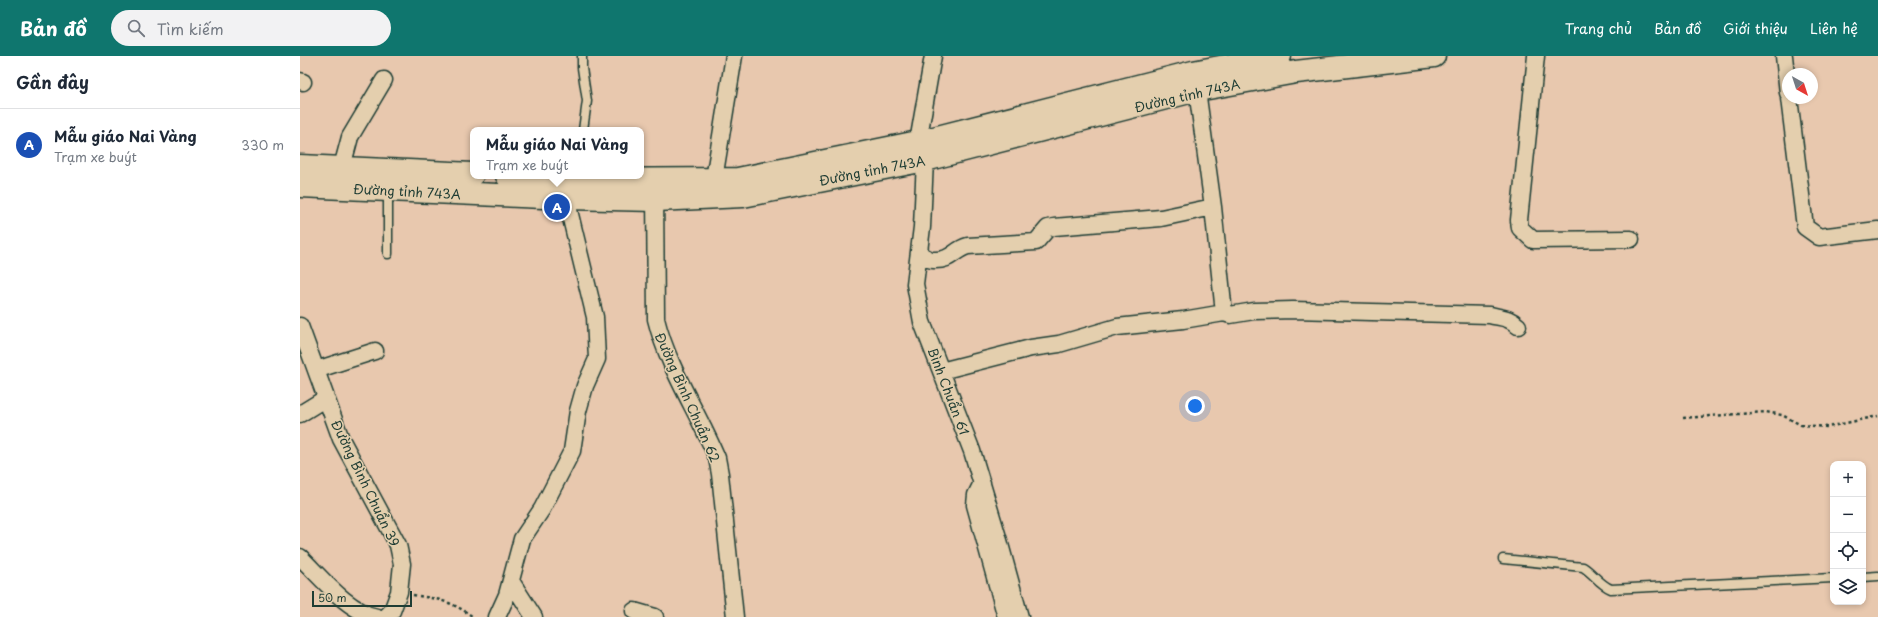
<!DOCTYPE html>
<html lang="vi">
<meta charset="utf-8">
<style>
body{margin:0;font-family:"Playpen Sans",sans-serif;background:#f2f2f3;color:#1f2937}
.controls{position:absolute;right:12px;bottom:12px;display:grid;overflow:hidden;border-radius:8px;box-shadow:0 2px 6px #0003}
.controls button{width:36px;height:36px;display:grid;place-items:center;padding:0;border:0;border-bottom:1px solid #e0e1e3;background:#fff;color:#1f2937;font:20px sans-serif}
.compass{position:absolute;left:1482px;top:12px;width:36px;height:36px;border-radius:50%;background:#fff;box-shadow:0 2px 6px #0003;rotate:141deg}
.scale{position:absolute;left:12px;bottom:10px;width:100px;box-sizing:border-box;padding-left:4px;border:2px solid #1f3d34;border-top:0;font-size:11px;line-height:14px;white-space:nowrap;color:#1f3d34;-webkit-text-stroke:3px #e4cfae;paint-order:stroke}
.you{position:absolute;left:895px;top:350px;width:14px;height:14px;margin:-10px;border:3px solid #fff;border-radius:50%;background:#1a73e8;box-shadow:0 0 0 6px #1a73e833}
.badge{display:grid;place-items:center;width:26px;height:26px;border-radius:50%;background:#0f766e;color:#fff;font-size:13px;font-weight:700}
.pin{position:absolute;translate:-50% -50%;border:2px solid #fff;box-shadow:0 1px 4px #0006}
.popup{position:absolute;left:170px;top:71px;width:174px;height:52px;box-sizing:border-box;display:grid;place-content:center;border-radius:8px;background:#fff;filter:drop-shadow(0 1px 3px #0005);font-size:13px;white-space:nowrap;color:#747a83}
.popup b{font-size:15px;color:#1f2937}
.popup::after{content:'';position:absolute;left:50%;top:100%;margin-left:-8px;border:8px solid transparent;border-top-color:#fff}
.list{margin:0;padding:0;list-style:none}
h2{display:flex;justify-content:space-between;align-items:center;height:52px;margin:0;padding:0 16px;font-size:17px}
h2 small{font-size:13px;font-weight:400;color:#747a83}
.list li{display:grid;grid-template-columns:26px 1fr auto;gap:12px;align-items:center;box-sizing:border-box;height:72px;padding:0 16px;border-top:1px solid #e0e1e3}
.list b{display:block;font-size:15px;white-space:nowrap}
.list p{margin:0;font-size:13px;white-space:nowrap;color:#747a83}
.list em{font-size:13px;font-style:normal;color:#747a83}
.icon{flex:none;width:22px;height:22px;fill:none;stroke:currentColor;stroke-width:2;stroke-linecap:round;stroke-linejoin:round}
.map{position:relative;flex:none;width:1578px;height:561px;overflow:hidden}
header{display:flex;align-items:center;gap:24px;box-sizing:border-box;height:56px;padding:0 20px;background:#0f766e;color:#fff}
header strong{font-size:19px}
nav{display:flex;gap:22px;margin-inline-start:auto;font-size:14px}
.search{width:280px;height:36px;background:#f2f2f3;display:flex;align-items:center;gap:10px;box-sizing:border-box;padding:0 14px;border-radius:22px;color:#747a83;font-size:15px}
main{display:flex}
aside{flex:1;background:#fff}
.map>svg:first-child{display:block}
</style>
<header>
<strong>Bản đồ</strong>
<div class="search"><svg class="icon" aria-label="search" viewBox="0 0 24 24"><circle cx="10" cy="10" r="6"/><path d="M15 15l6 6"/></svg>Tìm kiếm</div>
<nav><a>Trang chủ</a><a>Bản đồ</a><a>Giới thiệu</a><a>Liên hệ</a></nav>
</header>
<main>
<aside>
<h2>Gần đây<small></small></h2>
<ul class="list">
<li><span class="badge" style="background:#1a4fb4">A</span><div><b>Mẫu giáo Nai Vàng</b><p>Trạm xe buýt</p></div><em>330 m</em></li>
</ul>
</aside>
<div class="map">
<svg width="1578" height="561" viewBox="0 0 1578 561">
<rect width="100%" height="100%" fill="#e8c8ae"/>
<filter id="ink" filterUnits="userSpaceOnUse"><feTurbulence type="fractalNoise" baseFrequency=".025" numOctaves="2"/><feDisplacementMap in="SourceGraphic" scale="8" xChannelSelector="R" yChannelSelector="G"/><feConvolveMatrix kernelMatrix="1 2 1 2 8 2 1 2 1" color-interpolation-filters="sRGB"/></filter>
<g filter="url(#ink)">
<g fill="none" stroke-linecap="round" stroke-linejoin="round">
<defs>
<path id="lane" d="M282,0V12L287,45L283,74
M88,136V198
M1203,503L1283,511C1293,517 1300,529 1311,533L1533,522
M1563,521L1578,520"/>
<path id="street" d="M1236,0L1219,164L1220,172L1233,184L1331,183
M1484,0L1488,37
M0,25L3,26
M897,34L913,151L924,257L930,259L954,255L993,254L1190,259C1201,262 1209,261 1218,270
M1489,42L1505,171L1519,181L1578,174
M618,86L633,0
M625,104L622,171L615,228L622,266L672,395L700,488L720,561
M42,111L50,81L84,24
M414,123L434,0
M355,133L356,263C368,312 398,356 417,402L420,418L435,561
M619,199C624,199 628,204 633,204C652,205 653,194 668,190L736,186L748,172L754,171L861,162L913,151
M0,270L41,383L98,489L102,508L99,536L92,555L86,561
M16,314L75,295
M641,315L731,292L759,288L817,271L883,264L924,257
M0,358L26,342
M682,427L676,439L675,449L706,561
M0,501C20,520 48,556 77,561
M211,525L234,561
M334,555L355,561
M197,561L207,539L222,483L242,453L272,395L278,355L285,330L297,303L295,261L266,142"/>
<path id="secondary" d="M0,110L173,118
M207,120L266,124L438,123L618,86L893,16L980,0
M0,130L266,142L356,144L443,140L625,104L897,34L996,16L1134,0"/>
</defs>
<use href="#lane" stroke="#1f3d34" stroke-width="11"/>
<use href="#street" stroke="#1f3d34" stroke-width="19"/>
<use href="#secondary" stroke="#1f3d34" stroke-width="25"/>
<path stroke="#1f3d34" stroke-width="2.5" stroke-dasharray="3 3" stroke-linecap="butt" d="M1383,362L1466,356L1482,359L1501,369L1528,371L1578,360
M113,539C138,543 152,545 173,561"/>
<use href="#lane" stroke="#e4cfae" stroke-width="8"/>
<use href="#street" stroke="#e4cfae" stroke-width="16"/>
<use href="#secondary" stroke="#e4cfae" stroke-width="22"/>
</g>
</g>
<g text-anchor="middle" dominant-baseline="central" stroke-width="3" stroke-linejoin="round" paint-order="stroke">
<g font-size="13" fill="#1f3d34" stroke="#e4cfae">
<text transform="translate(887 39) rotate(-13)">Đường tỉnh 743A</text>
<text transform="translate(572 114) rotate(-11)">Đường tỉnh 743A</text>
<text transform="translate(107 135) rotate(3)">Đường tỉnh 743A</text>
<text transform="translate(649 335) rotate(69)">Bình Chuẩn 61</text>
<text transform="translate(388 341) rotate(66)">Đường Bình Chuẩn 62</text>
<text transform="translate(66 427) rotate(64)">Đường Bình Chuẩn 39</text>
</g>
</g>
</svg>
<div class="controls">
<button>+</button>
<button>−</button>
<button><svg class="icon" aria-label="locate" viewBox="0 0 24 24"><circle cx="12" cy="12" r="6"/><path d="M12 2v4M12 18v4M2 12h4M18 12h4"/></svg></button>
<button><svg class="icon" aria-label="layers" viewBox="0 0 24 24"><path d="M12 4l9 5-9 5-9-5zM3 14l9 5 9-5"/></svg></button>
</div>
<svg class="compass" viewBox="-18 -18 36 36"><path d="M0-13l5 13h-10z" fill="#e53935"/><path d="M0 13l5-13h-10z" fill="#747a83"/></svg>
<div class="scale">50 m</div>
<div class="you"></div>
<div class="pin badge" style="left:257px;top:151px;background:#1a4fb4">A</div>
<div class="popup"><b>Mẫu giáo Nai Vàng</b>Trạm xe buýt</div>
</div>
</main>
